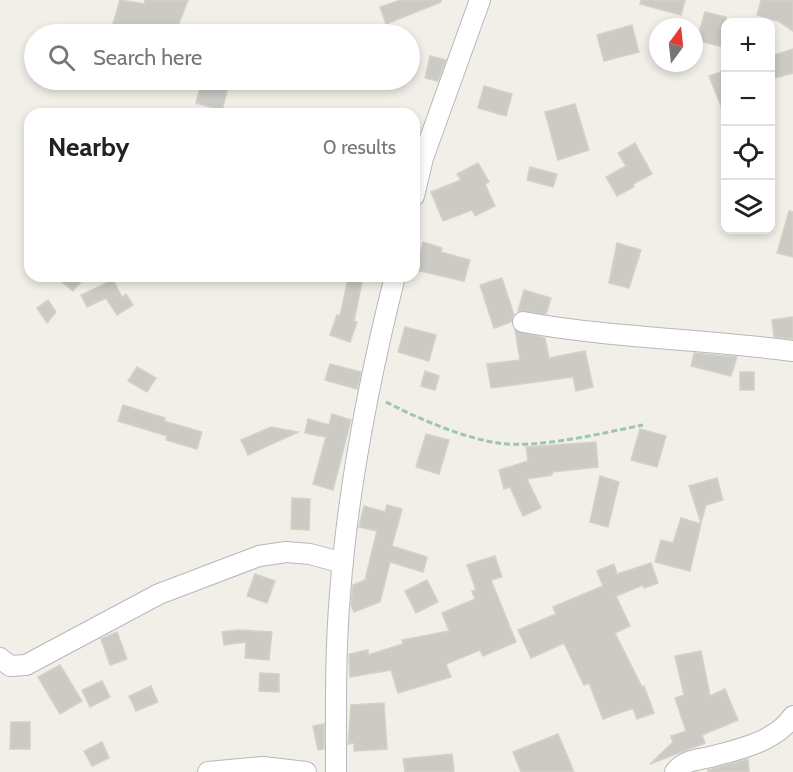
<!DOCTYPE html>
<meta charset="utf-8">
<style>
body{margin:0;font-family:Cabin,sans-serif;background:#f6f6f6;color:#222}
.controls{position:absolute;right:18px;top:18px;display:grid;overflow:hidden;border-radius:12px;box-shadow:0 3px 9px #0003}
.controls button{width:54px;height:54px;display:grid;place-items:center;padding:0;border:0;border-bottom:2px solid #e0e0e0;background:#fff;color:#222;font:30px sans-serif}
.compass{position:absolute;left:649px;top:18px;width:54px;height:54px;border-radius:50%;background:#fff;box-shadow:0 3px 9px #0003;rotate:15deg}
.list{margin:0;padding:0;list-style:none}
h2{display:flex;justify-content:space-between;align-items:center;height:78px;margin:0;padding:0 24px;font-size:26px}
h2 small{font-size:20px;font-weight:400;color:#767676}
.icon{flex:none;width:33px;height:33px;fill:none;stroke:currentColor;stroke-width:2;stroke-linecap:round;stroke-linejoin:round}
.map{position:relative;flex:none;width:793px;height:772px;overflow:hidden}
.search{position:absolute;background:#fff;box-shadow:0 3px 9px #0003;left:24px;top:24px;width:396px;height:66px;display:flex;align-items:center;gap:15px;box-sizing:border-box;padding:0 21px;border-radius:33px;color:#767676;font-size:22px}
.panel{position:absolute;background:#fff;box-shadow:0 3px 9px #0003;left:24px;top:108px;width:396px;height:174px;border-radius:18px}
.map>svg:first-child{display:block}
</style>
<div class="map">
<svg width="793" height="772" viewBox="0 0 793 772">
<rect width="100%" height="100%" fill="#f1efe8"/>
<path fill="#cccac5" stroke="#d6d1c6" stroke-width="1.5" d="M120,0L144,4L145,0H188L175,34H110Z
M401,0H441V2L386,24L380,7Z
M641,0H685L681,15L640,4Z
M761,0H793V31L778,21L757,15Z
M705,12L726,17V48L697,40Z
M632,25L639,52L604,61L597,35Z
M793,49V73L771,79V56Z
M430,56L446,60L438,81L425,78Z
M726,70V116H725L709,76Z
M202,80H230L222,110L196,103Z
M484,86L512,94L506,116L478,108Z
M575,104L589,150L558,160L545,112Z
M635,143L652,174L633,184L634,187L617,196L606,177L626,166L618,153Z
M478,163L489,182L485,184L495,206L475,216L472,210L443,221L431,192L461,180L457,174Z
M530,167L557,174L553,187L527,180Z
M789,211L793,212V257L777,253Z
M423,242L442,248L441,252L470,260L464,281L415,270Z
M617,243L641,250L629,288L609,283Z
M55,276H86L73,291Z
M502,278L514,315L511,322L494,328L480,285Z
M348,279L362,282L354,321L357,322L350,342L330,335L337,315L340,316Z
M113,280L122,297L126,294L133,305L117,315L106,298L87,307L81,295Z
M524,290L551,298L546,314L518,311Z
M48,300L56,312L47,323L37,308Z
M793,317V339L774,337L772,320Z
M405,327L436,335L429,361L398,352Z
M515,330L545,338L549,358L585,351L593,387L576,391L573,377L491,388L487,364L520,360Z
M694,353L737,357L731,376L691,366Z
M330,364L361,372L357,389L325,380Z
M137,367L156,378L147,392L128,381Z
M425,371L439,376L435,390L421,386Z
M740,372H754V390H740Z
M123,405L165,418L164,421L202,432L197,449L166,440L167,436L118,421Z
M332,414L351,420L333,490L313,484L326,437L305,433L308,419L329,425Z
M271,427L298,432L248,455L241,440Z
M640,429L666,436L657,467L631,460Z
M426,434L449,440L439,474L416,467Z
M596,442L598,467L552,472V475L527,479L541,508L523,516L510,487L504,489L499,470L528,461L526,447Z
M600,476L619,482L608,527L590,522Z
M717,478L723,500L706,505L701,523L689,486Z
M292,498L310,499L309,530L291,529Z
M387,505L402,509L392,546L427,557L423,572L390,562L380,602L354,612L351,605L353,585L365,580L377,531L359,527L364,506L385,512Z
M681,518L701,524L690,571L655,562L661,540L673,543Z
M495,556L502,577L491,580L516,642L483,656L480,650L446,664L451,677L398,693L391,670L350,677L349,654L368,650V655L403,644L402,640L449,631L442,613L475,599L472,591L476,590L467,565Z
M651,563L658,583L644,588L643,585L616,596L630,626L615,633L642,687L644,686L654,713L637,719L633,708L603,719L589,683L584,685L564,643L531,658L518,630L556,614L553,607L603,586L597,571L614,564L617,574Z
M255,574L275,581L267,603L247,596Z
M427,580L438,602L416,613L405,591Z
M238,630L272,632L269,660L245,658L246,642L224,645L222,632Z
M117,632L127,659L110,665L101,639Z
M701,651L710,696L725,689L738,720L702,735L705,743L650,764L673,742L671,736L686,731L675,698L684,695L675,656Z
M60,665L82,701L60,714L38,677Z
M260,673L279,674V692L259,691Z
M102,681L110,697L90,707L82,690Z
M151,686L158,702L136,711L129,696Z
M384,703L387,749L354,751V743L348,744L351,705Z
M11,722H30V749H10Z
M324,724V749L318,750L313,726Z
M558,734L574,772H521L513,752Z
M102,742L109,758L92,766L84,751Z
M452,754L454,772H405L403,759Z
M748,759L749,772H708V770Z"/>
<g fill="none" stroke-linecap="round" stroke-linejoin="round">
<defs>
<path id="street" d="M414,196L423,158L480,0
M523,322C612,338 703,339 793,351
M0,658L10,666L26,665L159,594L259,556L286,552L310,554L343,563
M208,772L263,767L306,772
M336,772C336,713 335,653 340,594C348,487 369,380 395,276
M675,772C685,759 699,760 714,756C741,749 776,741 793,716"/>
</defs>
<use href="#street" stroke="#b5b8bc" stroke-width="22"/>
<path stroke="#9cc7a9" stroke-width="3" stroke-dasharray="6 3" stroke-linecap="butt" d="M386,402C417,418 463,438 498,443C538,449 603,433 643,425"/>
<use href="#street" stroke="#fff" stroke-width="20"/>
</g>
</svg>
<div class="controls">
<button>+</button>
<button>−</button>
<button><svg class="icon" aria-label="locate" viewBox="0 0 24 24"><circle cx="12" cy="12" r="6"/><path d="M12 2v4M12 18v4M2 12h4M18 12h4"/></svg></button>
<button><svg class="icon" aria-label="layers" viewBox="0 0 24 24"><path d="M12 4l9 5-9 5-9-5zM3 14l9 5 9-5"/></svg></button>
</div>
<svg class="compass" viewBox="-18 -18 36 36"><path d="M0-13l5 13h-10z" fill="#e53935"/><path d="M0 13l5-13h-10z" fill="#767676"/></svg>
<div class="search"><svg class="icon" aria-label="search" viewBox="0 0 24 24"><circle cx="10" cy="10" r="6"/><path d="M15 15l6 6"/></svg>Search here</div>
<section class="panel">
<h2>Nearby<small>0 results</small></h2>
<ul class="list">
</ul>
</section>
</div>
